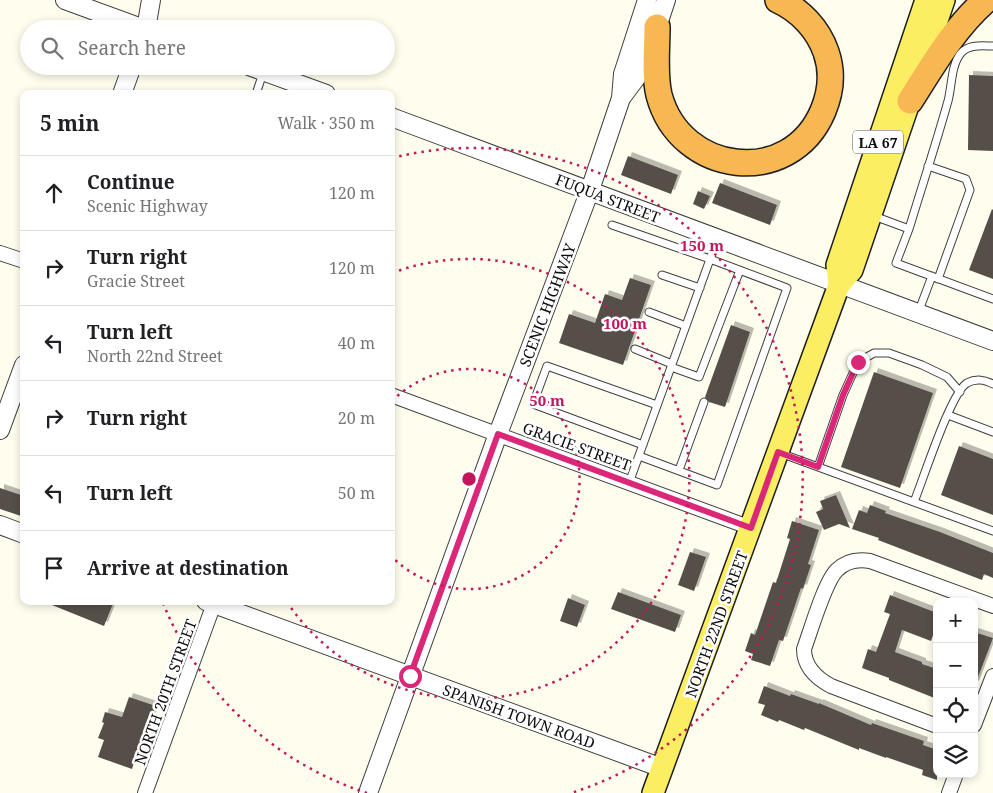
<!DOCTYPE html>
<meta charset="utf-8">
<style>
body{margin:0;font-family:"Noto Serif",serif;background:#f2f2f2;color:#202124}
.controls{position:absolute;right:15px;bottom:15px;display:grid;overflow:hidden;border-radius:10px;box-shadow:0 2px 8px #0003}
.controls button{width:45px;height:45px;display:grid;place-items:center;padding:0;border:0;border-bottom:1px solid #e0e0e0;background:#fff;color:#202124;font:25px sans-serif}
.stop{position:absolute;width:15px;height:15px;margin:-11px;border:4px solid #db2777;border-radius:50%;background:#fff}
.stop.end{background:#db2777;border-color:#fff;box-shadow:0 1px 5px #0008}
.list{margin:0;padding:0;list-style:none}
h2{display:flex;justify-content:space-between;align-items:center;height:65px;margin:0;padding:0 20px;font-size:21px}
h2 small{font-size:16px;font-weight:400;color:#757577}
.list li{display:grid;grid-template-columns:32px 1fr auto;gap:15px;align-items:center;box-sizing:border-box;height:75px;padding:0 20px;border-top:1px solid #e0e0e0}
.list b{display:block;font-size:19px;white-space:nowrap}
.list p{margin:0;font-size:16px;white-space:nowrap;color:#757577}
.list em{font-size:16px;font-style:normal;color:#757577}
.icon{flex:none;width:28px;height:28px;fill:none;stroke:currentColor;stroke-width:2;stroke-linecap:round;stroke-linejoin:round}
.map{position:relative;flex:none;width:993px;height:793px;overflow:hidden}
.search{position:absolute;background:#fff;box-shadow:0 2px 8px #0003;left:20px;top:20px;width:375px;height:55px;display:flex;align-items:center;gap:12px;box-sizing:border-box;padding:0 18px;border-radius:28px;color:#757577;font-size:19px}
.panel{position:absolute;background:#fff;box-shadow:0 2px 8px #0003;left:20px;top:90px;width:375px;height:515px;border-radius:10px}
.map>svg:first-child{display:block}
</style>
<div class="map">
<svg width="993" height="793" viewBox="0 0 993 793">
<defs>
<filter id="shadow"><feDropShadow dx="4" dy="-4" stdDeviation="0" flood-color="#0004"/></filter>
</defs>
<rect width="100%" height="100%" fill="#fffeee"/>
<path fill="#565049" filter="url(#shadow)" d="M969,75L993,76V151L968,150Z
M628,156L678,175L671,194L621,175Z
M720,183L777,205L770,225L712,203Z
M698,191L710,196L704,209L693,204Z
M992,209L993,210V279L969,270Z
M630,278L651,285L623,365L559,343L569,314L595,323L605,294L622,300Z
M731,325L750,332L725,407L709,402L705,397Z
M874,372L933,393L900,488L841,467Z
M959,446L993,459V515L941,495Z
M0,488L24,496V517L0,509Z
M836,495L850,528L839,524L824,530L816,512L823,509L820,501Z
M870,505L886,511L885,513L940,532L993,553V578L984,574L982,580L878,540L879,538L852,529L859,510L867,513Z
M792,521L819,530L808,564L811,565L803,589L801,588L783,641L779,640L770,666L751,660L753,654L745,651L751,633L755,635L773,582L776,583L790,539L787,538Z
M690,552L706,557L694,591L678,585Z
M618,592L681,615L675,632L611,609Z
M890,595L937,613V624L931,641L902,630L895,652L922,662V664L937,669V699L889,680V678L862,668L868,649L876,652L890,614L884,612Z
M568,598L585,605L577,627L560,621Z
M42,601H114L104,626Z
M974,632L993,638L975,685L974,684Z
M764,686L790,696L791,694L819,704V703L871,725L872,723L924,741L923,745L937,750V780L922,775L923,770L886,757V758L859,748V750L805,728L804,730L779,720L778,722L761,715L765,705L758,703Z
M129,697L156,706L150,722L148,721L132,769L98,757L104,740L98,738L104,723L102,722L105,712L122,717Z"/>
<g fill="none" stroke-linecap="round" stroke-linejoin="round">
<defs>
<path id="service" d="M256,94L263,73
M928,166L966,179L970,190L938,279
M874,216L909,229C922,186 936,144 948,101C952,86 951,65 961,53C969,44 982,46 993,46
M612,225L710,259L787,288L717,485L639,456
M909,229L896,263L993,299
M662,275L700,288
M649,312L686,326
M918,313L932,276
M635,349L672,364
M671,367L699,377L740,270
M948,415L993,432
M643,445L533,404L547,366L657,405
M780,453L993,531
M818,467L843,395L858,362L874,353H889L922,365L947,377L960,392
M679,470L704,402
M629,483L717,240
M914,502C923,480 951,392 967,383C977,378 984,380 993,384"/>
<path id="minor" d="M0,253L24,261
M391,395L751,528
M974,725L993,676
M937,726L831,686C816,678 804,667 804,649C811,630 825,581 837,570C846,561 858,559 870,561L993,606
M145,793L215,601
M949,793L956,774"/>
<path id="tertiary" d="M65,0L144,29
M146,29L151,0
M249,66L326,94
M122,94L132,66
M621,98L636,78L657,27L666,0
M391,117L993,341
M0,430L24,365
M0,525L24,534
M206,601L662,768
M368,793L498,434L590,190L621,98L623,74L647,0"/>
<path id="primary" d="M839,285L837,265L926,0
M653,793L839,285L852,270L944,0"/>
<path id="motorway" d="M657,27C657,49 654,74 659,95C680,175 790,189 823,111C831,92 833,72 826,52C818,29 800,10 778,0
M910,101C933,65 954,28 986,0"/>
</defs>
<use href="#service" stroke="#404040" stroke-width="9"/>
<use href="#minor" stroke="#404040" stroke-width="16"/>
<use href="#tertiary" stroke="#404040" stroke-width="20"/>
<use href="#primary" stroke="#1e1e1e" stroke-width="24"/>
<use href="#motorway" stroke="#1e1e1e" stroke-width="28"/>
<use href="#service" stroke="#fff" stroke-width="7"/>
<use href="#minor" stroke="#fff" stroke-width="14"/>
<use href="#tertiary" stroke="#fff" stroke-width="18"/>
<use href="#primary" stroke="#fbee62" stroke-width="21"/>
<use href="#motorway" stroke="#f7b854" stroke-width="25"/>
</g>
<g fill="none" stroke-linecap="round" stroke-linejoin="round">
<path stroke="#db2777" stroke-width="6" d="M410,676L498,434L751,528L778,452L818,467L843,395L858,362"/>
</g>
<g fill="none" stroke="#c2185b" stroke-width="2.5" stroke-dasharray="2.5 5">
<path d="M392 401A110 110 0 1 1 392 557"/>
<path d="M392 273A220 220 0 1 1 287 602"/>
<path d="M367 793A330 330 0 0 1 163 603M392 158A330 330 0 0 1 571 793"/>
</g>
<g text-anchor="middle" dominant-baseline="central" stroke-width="5" stroke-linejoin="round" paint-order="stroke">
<rect fill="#fff" stroke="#565656" stroke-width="1" x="853" y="130.5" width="50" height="23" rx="4"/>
<g font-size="14" font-weight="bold" fill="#0d0d0d">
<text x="878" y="142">LA 67</text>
</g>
<g font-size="15" fill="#0d0d0d" stroke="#fff">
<text transform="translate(608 198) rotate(21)">FUQUA STREET</text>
<text transform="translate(547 305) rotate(-69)">SCENIC HIGHWAY</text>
<text transform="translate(577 446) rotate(20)">GRACIE STREET</text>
<text transform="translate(716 624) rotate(-70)">NORTH 22ND STREET</text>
<text transform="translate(165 692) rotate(-70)">NORTH 20TH STREET</text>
<text transform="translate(519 716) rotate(20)">SPANISH TOWN ROAD</text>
</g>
</g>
<circle cx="469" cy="479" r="8" fill="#c2185b" stroke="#fff" stroke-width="2.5"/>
<g font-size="15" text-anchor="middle" font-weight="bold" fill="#c2185b" stroke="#fff" stroke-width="5" stroke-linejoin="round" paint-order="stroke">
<text x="702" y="251">150 m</text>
<text x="625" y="329">100 m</text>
<text x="547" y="406">50 m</text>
</g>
</svg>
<div class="controls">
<button>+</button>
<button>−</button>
<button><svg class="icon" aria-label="locate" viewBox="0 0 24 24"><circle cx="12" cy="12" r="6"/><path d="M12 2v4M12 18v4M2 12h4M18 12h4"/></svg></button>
<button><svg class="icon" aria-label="layers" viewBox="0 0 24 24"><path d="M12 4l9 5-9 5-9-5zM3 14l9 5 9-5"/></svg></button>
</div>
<div class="stop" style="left:410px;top:676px"></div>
<div class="stop end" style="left:858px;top:362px"></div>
<div class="search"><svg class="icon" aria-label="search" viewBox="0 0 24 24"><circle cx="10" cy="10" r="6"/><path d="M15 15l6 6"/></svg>Search here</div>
<section class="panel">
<h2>5 min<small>Walk · 350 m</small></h2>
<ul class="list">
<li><svg class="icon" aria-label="ahead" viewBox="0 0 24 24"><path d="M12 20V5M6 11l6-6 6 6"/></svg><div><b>Continue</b><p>Scenic Highway</p></div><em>120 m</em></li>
<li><svg class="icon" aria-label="right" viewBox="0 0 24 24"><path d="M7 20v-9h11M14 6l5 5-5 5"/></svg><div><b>Turn right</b><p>Gracie Street</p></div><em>120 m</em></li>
<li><svg class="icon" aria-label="left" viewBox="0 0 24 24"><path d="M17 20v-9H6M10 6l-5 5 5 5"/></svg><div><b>Turn left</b><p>North 22nd Street</p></div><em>40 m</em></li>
<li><svg class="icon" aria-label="right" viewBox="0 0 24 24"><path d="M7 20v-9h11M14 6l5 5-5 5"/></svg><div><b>Turn right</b></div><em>20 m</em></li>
<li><svg class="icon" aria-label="left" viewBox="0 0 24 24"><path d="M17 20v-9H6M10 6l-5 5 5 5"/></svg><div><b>Turn left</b></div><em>50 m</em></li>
<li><svg class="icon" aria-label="arrive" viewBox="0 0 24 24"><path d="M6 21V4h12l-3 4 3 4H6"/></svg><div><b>Arrive at destination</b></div></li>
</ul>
</section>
</div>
